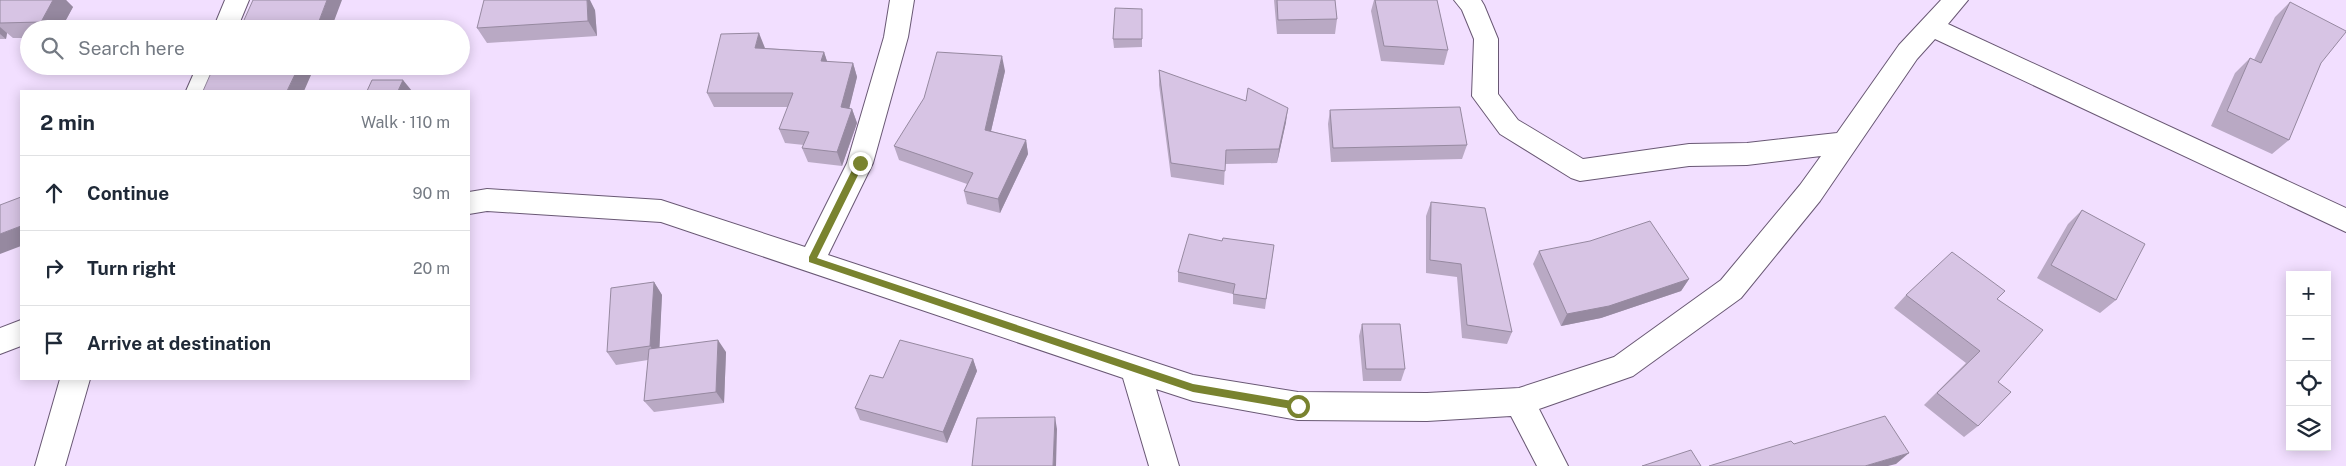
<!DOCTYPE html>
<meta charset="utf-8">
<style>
body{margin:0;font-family:"Public Sans",sans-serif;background:#f6f6f7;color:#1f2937}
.controls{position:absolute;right:15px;bottom:15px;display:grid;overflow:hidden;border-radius:0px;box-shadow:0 2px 12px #0003}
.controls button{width:45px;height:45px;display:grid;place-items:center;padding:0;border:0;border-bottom:1px solid #e0e1e3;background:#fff;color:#1f2937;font:25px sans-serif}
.stop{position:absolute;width:15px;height:15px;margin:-11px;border:4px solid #79832f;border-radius:50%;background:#fff}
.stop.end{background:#79832f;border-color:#fff;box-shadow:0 1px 5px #0008}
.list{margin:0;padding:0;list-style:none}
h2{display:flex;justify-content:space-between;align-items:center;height:65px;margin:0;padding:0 20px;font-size:21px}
h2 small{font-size:16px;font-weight:400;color:#747a83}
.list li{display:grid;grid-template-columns:32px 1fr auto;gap:15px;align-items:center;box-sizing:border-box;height:75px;padding:0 20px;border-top:1px solid #e0e1e3}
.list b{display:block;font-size:19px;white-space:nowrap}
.list em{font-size:16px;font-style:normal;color:#747a83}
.icon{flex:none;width:28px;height:28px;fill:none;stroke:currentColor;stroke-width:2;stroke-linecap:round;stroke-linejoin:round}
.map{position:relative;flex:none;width:2346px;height:466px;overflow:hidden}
.search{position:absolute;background:#fff;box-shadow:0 2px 12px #0003;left:20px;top:20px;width:450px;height:55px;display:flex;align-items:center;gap:12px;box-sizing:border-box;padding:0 18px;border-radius:28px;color:#747a83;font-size:19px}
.panel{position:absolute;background:#fff;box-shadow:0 2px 12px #0003;left:20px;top:90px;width:450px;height:290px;border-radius:0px}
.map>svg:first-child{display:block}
</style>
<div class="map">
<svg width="2346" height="466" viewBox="0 0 2346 466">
<rect width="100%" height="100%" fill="#f2dfff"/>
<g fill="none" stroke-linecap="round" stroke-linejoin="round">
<defs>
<path id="minor" d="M225,0H249L237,29H213Z
M890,0H914L908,37L873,163L828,255L1193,375L1298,392L1427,393L1519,388L1614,357L1721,280L1800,185L1821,156L1747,165L1689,166L1580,181L1571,178L1500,134L1472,96L1474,39L1462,10L1454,0H1481L1484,5L1498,39V94L1518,120L1583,159L1689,144L1747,143L1837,133L1899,45L1941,0H1968L1948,24L2346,208V232L1935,39L1917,59L1820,201L1741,298L1633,376L1539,409L1568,466H1537L1511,416L1427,421L1298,420L1193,401L1156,389L1179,466H1149L1123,378L661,222L487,211L469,214V192L487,189L661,200L805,247L847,163L884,37Z
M197,66H222L212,91H186Z
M21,320V346L0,354V328Z
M60,379H90L65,466H35Z"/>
</defs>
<use href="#minor" stroke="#695874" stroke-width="2"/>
<use href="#minor" fill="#fff" fill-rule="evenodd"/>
</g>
<path fill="#b9a9c4" d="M0,0H66L73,7L61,29H29V38H13L7,33L6,39H0Z
M1274,0H1335L1337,19L1335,34H1277Z
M1374,0H1437L1448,50L1444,65L1381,61L1371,11Z
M2290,2L2321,63L2289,140L2272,154L2211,126L2235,73L2250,58L2254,60L2275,17Z
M1142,9V47L1114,48L1113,39Z
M595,10L597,36L487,43L477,28Z
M765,48L824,52L827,62L853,63L857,77L849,108L852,109L857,123L842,166L808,162L802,148L804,145L785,143L779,129L788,107H714L707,93Z
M1159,70L1286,122L1277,163L1225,164L1224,185L1171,177L1159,85Z
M1005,71L991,131L1026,140L1028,154L1000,213L967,204L964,191L967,184L899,160L894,146Z
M1330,110L1467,145L1462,159L1331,162L1328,124Z
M1431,202L1512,332L1507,344L1462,338L1457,277L1426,273V216Z
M2082,210L2116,300L2100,313L2037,278L2068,224Z
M1222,241L1274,245L1265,309L1233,304V294L1178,282V272Z
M1539,251L1689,279L1681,291L1601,318L1561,326L1533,264Z
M654,282L662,295L659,348L726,352L724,403L654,412L644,401L648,360L616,365L607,352Z
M1906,295L1997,299L1998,382L1978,426L1964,437L1924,405L1966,363L1894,308Z
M1362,324L1405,369L1401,381H1363L1359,336Z
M973,359L977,371L947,443L860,420L855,408Z"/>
<path fill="#9689a0" d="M53,0H66L73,7L61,29H48L41,22Z
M327,0H342L331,29H316Z
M587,0H590L595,10L597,36L588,21Z
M0,27L7,33L6,39L0,34Z
M759,33L765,48H755Z
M824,52L829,67L821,61Z
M1002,56L1005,71L988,144L985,130Z
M853,63L857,77L846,122L841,107Z
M299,66H315L304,91H287Z
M403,80L412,91H398Z
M1288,108L1286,122L1277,163L1279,149Z
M852,109L857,123L842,166L837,152Z
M1026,140L1028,154L1000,213L998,199Z
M21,226V246L0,254V234Z
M1689,279L1681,291L1601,318L1561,326L1567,314Z
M654,282L662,295L659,358L650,346Z
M718,340L726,352L724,403L716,392Z
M973,359L977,371L947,443L943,432Z
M1055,417L1057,429L1056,466H1053Z
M1909,453L1896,464L1888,466H1865Z"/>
<path fill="#d7c4e4" stroke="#9689a0" d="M0,0H53L41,22L0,23Z
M253,0H327L316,29H240Z
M484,0H587L588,21L477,28Z
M1277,0H1335L1337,19L1278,20Z
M1375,0H1437L1448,50L1384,46Z
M2290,2L2346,31V32L2321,63L2289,140L2227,111L2250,58L2261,63Z
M1115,8L1142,9V39H1113Z
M759,33L755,48L824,52L821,61L853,63L841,107L852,109L837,152L802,148L809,132L779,129L793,93H707L721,34Z
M937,52L1002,56L985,130L1026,140L998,199L964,191L973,173L894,146L924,98Z
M214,66H299L287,91H203Z
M1159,70L1246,101L1248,88L1288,108L1279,149L1226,150L1225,171L1171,163Z
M372,80H403L398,91H367Z
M1460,107L1467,145L1333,148L1330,110Z
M21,197V226L0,234V205Z
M1431,202L1485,208L1512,332L1467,325L1461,264L1430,260Z
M2082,210L2145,244L2116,300L2051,265Z
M1650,221L1689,279L1609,306L1567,314L1539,251L1590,241Z
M1189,234L1222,241L1223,238L1274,245L1266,299L1233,294L1235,284L1178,272Z
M1952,252L2005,291L1997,299L2043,330L1998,382L2011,392L1978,426L1937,393L1980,351L1906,295Z
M654,282L650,346L607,352L611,288Z
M1362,324H1400L1405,369H1366Z
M718,340L716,392L644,401L649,349Z
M900,340L973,359L943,432L855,408L870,375L883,378Z
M1885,416L1909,453L1865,466H1709L1791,441L1794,444Z
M1055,417L1053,466H972L977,418Z
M1691,450L1701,466H1642Z"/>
<path fill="#79832f" d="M860,159L864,163L817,258L1193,384L1298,402L1302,406L1301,409L1298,410L1193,392L809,262V257L857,160Z"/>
</svg>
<div class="controls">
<button>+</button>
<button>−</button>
<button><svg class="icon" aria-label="locate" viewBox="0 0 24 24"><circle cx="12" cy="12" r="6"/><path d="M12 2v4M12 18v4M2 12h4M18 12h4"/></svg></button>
<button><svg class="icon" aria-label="layers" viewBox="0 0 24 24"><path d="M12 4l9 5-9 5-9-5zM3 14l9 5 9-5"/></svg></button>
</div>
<div class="stop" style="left:1298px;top:406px"></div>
<div class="stop end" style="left:860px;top:163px"></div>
<div class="search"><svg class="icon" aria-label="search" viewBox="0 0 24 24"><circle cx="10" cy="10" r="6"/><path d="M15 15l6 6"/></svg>Search here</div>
<section class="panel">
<h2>2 min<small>Walk · 110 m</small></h2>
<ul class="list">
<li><svg class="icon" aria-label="ahead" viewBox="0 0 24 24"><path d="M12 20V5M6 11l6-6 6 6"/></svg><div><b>Continue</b></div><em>90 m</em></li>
<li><svg class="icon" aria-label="right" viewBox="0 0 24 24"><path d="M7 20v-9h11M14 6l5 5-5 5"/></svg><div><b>Turn right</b></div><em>20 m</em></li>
<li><svg class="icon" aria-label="arrive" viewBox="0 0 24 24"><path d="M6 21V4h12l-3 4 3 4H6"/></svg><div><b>Arrive at destination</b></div></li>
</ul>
</section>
</div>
